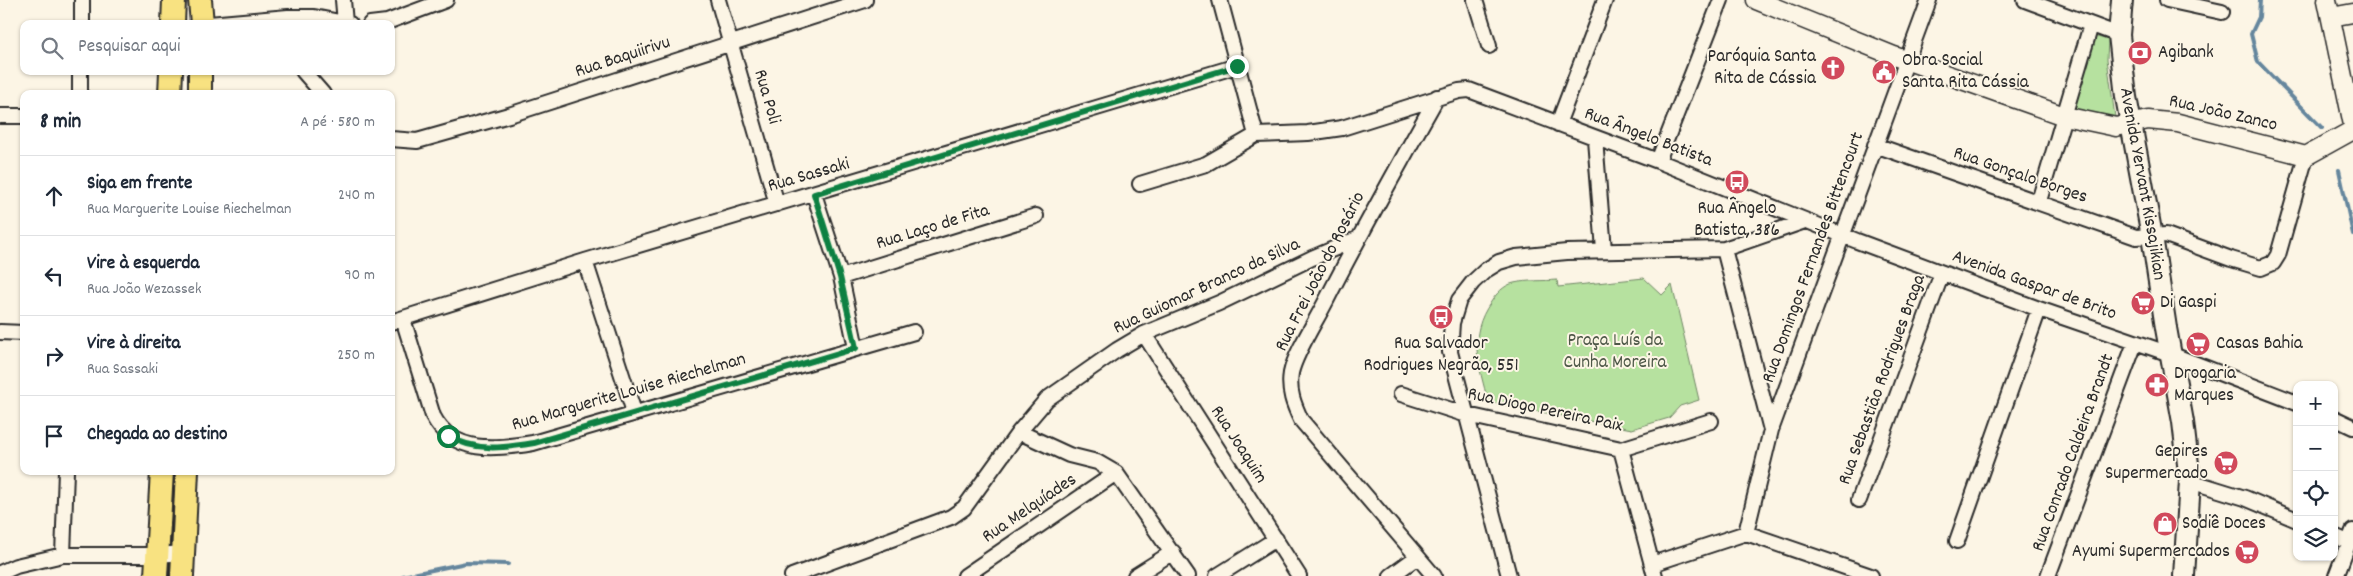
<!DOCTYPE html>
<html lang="pt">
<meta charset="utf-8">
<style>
body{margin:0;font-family:Dekko,sans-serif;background:#f2f2f3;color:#1f2937}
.controls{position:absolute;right:15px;bottom:15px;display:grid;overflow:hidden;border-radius:10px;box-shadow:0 1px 4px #0004}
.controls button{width:45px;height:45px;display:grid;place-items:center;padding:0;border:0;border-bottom:1px solid #e0e1e3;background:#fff;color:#1f2937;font:25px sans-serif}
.stop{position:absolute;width:15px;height:15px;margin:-11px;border:4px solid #0b8043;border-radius:50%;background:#fff}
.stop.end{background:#0b8043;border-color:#fff;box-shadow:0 1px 5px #0008}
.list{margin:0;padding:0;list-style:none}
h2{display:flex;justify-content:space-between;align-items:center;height:65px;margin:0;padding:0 20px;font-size:21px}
h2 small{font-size:16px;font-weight:400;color:#747a83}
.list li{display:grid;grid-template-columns:32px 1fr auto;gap:15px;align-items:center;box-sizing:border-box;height:80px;padding:0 20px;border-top:1px solid #e0e1e3}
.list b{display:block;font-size:19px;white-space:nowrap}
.list p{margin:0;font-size:16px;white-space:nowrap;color:#747a83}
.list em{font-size:16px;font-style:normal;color:#747a83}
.icon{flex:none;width:28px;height:28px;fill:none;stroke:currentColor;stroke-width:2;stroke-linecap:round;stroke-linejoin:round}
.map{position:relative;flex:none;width:2353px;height:576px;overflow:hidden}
.search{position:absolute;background:#fff;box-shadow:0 1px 4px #0004;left:20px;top:20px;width:375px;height:55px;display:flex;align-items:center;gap:12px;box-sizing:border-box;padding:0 18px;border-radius:10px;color:#747a83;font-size:19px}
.panel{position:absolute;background:#fff;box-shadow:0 1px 4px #0004;left:20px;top:90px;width:375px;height:385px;border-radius:10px}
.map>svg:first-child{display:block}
</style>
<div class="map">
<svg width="2353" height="576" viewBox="0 0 2353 576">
<rect width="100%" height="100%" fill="#fcf5e5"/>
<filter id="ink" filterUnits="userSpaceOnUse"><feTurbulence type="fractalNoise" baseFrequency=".02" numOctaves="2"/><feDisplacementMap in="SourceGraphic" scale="10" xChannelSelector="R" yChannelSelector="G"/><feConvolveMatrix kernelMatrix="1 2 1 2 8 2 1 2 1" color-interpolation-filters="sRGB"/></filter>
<g filter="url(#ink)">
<path fill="#b6e19f" stroke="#708665" d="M2094,36L2108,40L2107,59L2115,117L2112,119L2072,110Z
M1644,278L1662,295L1672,285L1699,400L1680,406L1669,418L1632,429L1488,402C1479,365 1467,336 1491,302C1496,294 1504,285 1514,283C1528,280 1543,281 1557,280L1558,287Z"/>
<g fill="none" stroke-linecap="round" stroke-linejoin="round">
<path stroke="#65869d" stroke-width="4" d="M2260,0L2259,17L2251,34L2258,62L2322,128
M2339,170L2353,234
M403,576L466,563L508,564"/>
<defs>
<path id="minor" d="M343,0L345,23
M718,0L777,204
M1220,0L1256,135L1308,133L1342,128L1459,91L1469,90L1658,161L1857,241L2039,309L2170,354L2297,403
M1475,0L1489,46
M2025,0L2119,35
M2167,0L2222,12
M82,24V0
M209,24L288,17H314L350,24
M370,24L387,22L446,0
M303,71L323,94
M80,94V71
M0,116H24
M1558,124L1605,0
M391,139L417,141L509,115L865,0
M1595,139L1604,250
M1875,145L2136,237L2166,235L2231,259L2261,268L2273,263L2278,255L2306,156
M1658,161L1721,0
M1140,184L1206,164L1256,135
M814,194L841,277L856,348
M2039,201L2091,25
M1724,249L1771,430
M585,261L634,412
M841,277L1036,216
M403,319L433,416C453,455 497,449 533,443L914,332
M391,322L585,261L1237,66
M0,332L24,333
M1144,334L1299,576
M1401,394L1467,415L1621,449L1711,421
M2334,418L2353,427
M1019,432L1069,455L1097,462L1116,473L1188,576
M1621,449L1655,576
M2190,481L2245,498L2297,520
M1859,500L1942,273
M1746,533L1771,430L1929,0
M2334,536L2348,542
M1957,541L2039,309
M63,555L66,471
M1652,564L1746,533L1871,576
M0,573L16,566L63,555H157L184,553
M792,576L951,517L964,508L1019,432L1047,399L1117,350L1144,334L1219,303L1312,258L1357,239
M965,576L1116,473
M1135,576L1173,552
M1217,576L1276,539
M1391,576L1417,557
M1434,576L1301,420C1294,405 1288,391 1291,373C1295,353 1316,321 1326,301C1361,232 1399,165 1437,97
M1509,576L1450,352L1452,323L1459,300L1473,282L1486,270L1499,262L1516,257L1567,252L1724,249L1805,221
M2048,576L2135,343
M2336,576L2353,531"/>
<path id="tertiary" d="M1756,0L1894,56L2064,116L2116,127L2148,120L2178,123L2306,156L2353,130
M2327,0L2353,125
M2331,17L2353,13"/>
<g id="secondary">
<path id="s1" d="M2122,0L2119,35L2126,97L2152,236L2166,328L2183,422L2190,481L2184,576"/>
</g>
<path id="primary" d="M200,0L202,24
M173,24L174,0
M170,94L171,71
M200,94V71
M156,576L162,471
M182,576L187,471"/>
</defs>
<use href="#minor" stroke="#2b2b2b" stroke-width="18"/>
<use href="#tertiary" stroke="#2b2b2b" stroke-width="21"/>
<use href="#secondary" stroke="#2b2b2b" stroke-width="24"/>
<use href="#primary" stroke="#2b2b2b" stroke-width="26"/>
<use href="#minor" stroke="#fcf5e5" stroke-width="14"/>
<use href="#tertiary" stroke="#fcf5e5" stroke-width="18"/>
<use href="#secondary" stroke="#fcf5e5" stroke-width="20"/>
<use href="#primary" stroke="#f8e281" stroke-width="22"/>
</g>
</g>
<g fill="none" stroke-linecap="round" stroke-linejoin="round" filter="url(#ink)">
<path stroke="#0b8043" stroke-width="6" d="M448,436C475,452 504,448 534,443L856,348L840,277L814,194L1237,66"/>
</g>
<defs>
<symbol id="bank-disc" viewBox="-11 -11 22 22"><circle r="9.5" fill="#d1495b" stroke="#fcf5e5"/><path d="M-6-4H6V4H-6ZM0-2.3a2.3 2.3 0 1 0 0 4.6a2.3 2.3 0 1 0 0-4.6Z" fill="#fff"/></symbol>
<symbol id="church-disc" viewBox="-11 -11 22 22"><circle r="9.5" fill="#d1495b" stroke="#fcf5e5"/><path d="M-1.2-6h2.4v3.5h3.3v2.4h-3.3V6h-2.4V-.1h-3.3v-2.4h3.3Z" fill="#fff"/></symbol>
<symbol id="civic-disc" viewBox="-11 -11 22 22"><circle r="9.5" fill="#d1495b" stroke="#fcf5e5"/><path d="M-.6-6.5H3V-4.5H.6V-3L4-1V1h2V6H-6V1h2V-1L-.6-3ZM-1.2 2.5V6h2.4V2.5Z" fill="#fff"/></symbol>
<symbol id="bus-disc" viewBox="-11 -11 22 22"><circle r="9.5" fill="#d1495b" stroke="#fcf5e5"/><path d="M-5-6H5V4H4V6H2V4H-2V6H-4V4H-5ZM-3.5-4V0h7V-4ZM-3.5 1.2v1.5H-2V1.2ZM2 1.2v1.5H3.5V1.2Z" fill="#fff"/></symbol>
<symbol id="supermarket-disc" viewBox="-11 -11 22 22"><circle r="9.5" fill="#d1495b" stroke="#fcf5e5"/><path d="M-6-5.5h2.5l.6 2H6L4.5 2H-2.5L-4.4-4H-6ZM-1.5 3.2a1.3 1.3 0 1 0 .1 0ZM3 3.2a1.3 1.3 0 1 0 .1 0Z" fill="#fff"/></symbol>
<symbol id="pharmacy-disc" viewBox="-11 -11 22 22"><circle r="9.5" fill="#d1495b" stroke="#fcf5e5"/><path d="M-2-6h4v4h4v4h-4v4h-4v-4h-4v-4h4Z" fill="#fff"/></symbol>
<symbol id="shop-disc" viewBox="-11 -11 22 22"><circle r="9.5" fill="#d1495b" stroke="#fcf5e5"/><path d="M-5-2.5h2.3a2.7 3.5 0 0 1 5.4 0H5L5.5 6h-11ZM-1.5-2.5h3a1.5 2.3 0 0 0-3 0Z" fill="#fff"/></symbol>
</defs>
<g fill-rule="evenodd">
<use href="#bank-disc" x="2126" y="39" width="28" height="28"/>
<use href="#church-disc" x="1819" y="54" width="28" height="28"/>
<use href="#civic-disc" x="1870" y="58" width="28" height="28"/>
<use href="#bus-disc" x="1723" y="168" width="28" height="28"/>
<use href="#supermarket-disc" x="2129" y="289" width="28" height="28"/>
<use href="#bus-disc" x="1427" y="303" width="28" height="28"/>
<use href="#supermarket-disc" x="2184" y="330" width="28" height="28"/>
<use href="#pharmacy-disc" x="2143" y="371" width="28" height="28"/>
<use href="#supermarket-disc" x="2212" y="449" width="28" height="28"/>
<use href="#shop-disc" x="2151" y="510" width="28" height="28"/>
<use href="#supermarket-disc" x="2233" y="538" width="28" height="28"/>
</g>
<g text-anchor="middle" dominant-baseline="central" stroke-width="4" stroke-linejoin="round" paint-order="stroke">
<g font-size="19" fill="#2b2b2b" stroke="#fcf5e5" text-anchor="start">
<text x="2158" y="53">Agibank</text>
<text x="1816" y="57" text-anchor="end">Paróquia Santa<tspan x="1816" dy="22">Rita de Cássia</tspan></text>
<text x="1902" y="61">Obra Social<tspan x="1902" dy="22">Santa Rita Cássia</tspan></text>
<text x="1737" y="209" text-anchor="middle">Rua Ângelo<tspan x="1737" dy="22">Batista, 386</tspan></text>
<text x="2160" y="303">Di Gaspi</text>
<text x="1441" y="344" text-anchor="middle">Rua Salvador<tspan x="1441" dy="22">Rodrigues Negrão, 551</tspan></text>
<text x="2216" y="344">Casas Bahia</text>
<text x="2174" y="374">Drogaria<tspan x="2174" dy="22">Marques</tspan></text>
<text x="2208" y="452" text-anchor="end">Gepires<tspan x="2208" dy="22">Supermercado</tspan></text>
<text x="2182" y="524">Sodiê Doces</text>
<text x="2230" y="552" text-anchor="end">Ayumi Supermercados</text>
</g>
<g font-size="19" fill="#2b2b2b" stroke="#fcf5e5">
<text transform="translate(623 58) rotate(-18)">Rua Baquiirivu</text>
<text transform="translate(766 97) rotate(74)">Rua Poli</text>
<text transform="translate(2223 114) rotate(13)">Rua João Zanco</text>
<text transform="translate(1648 138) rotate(21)">Rua Ângelo Batista</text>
<text transform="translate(809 176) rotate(-16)">Rua Sassaki</text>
<text transform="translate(2020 176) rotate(19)">Rua Gonçalo Borges</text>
<text stroke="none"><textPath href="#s1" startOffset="186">Avenida Yervant Kissajikian</textPath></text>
<text transform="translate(933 228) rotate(-17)">Rua Laço de Fita</text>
<text transform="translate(1814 258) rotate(-70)">Rua Domingos Fernandes Bittencourt</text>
<text transform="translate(1321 272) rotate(-63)">Rua Frei João do Rosário</text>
<text transform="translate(2034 286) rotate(20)">Avenida Gaspar de Brito</text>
<text transform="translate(1207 287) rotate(-25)">Rua Guiomar Branco da Silva</text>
<text transform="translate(1883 380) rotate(-70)">Rua Sebastião Rodrigues Braga</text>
<text transform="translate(629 393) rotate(-16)">Rua Marguerite Louise Riechelman</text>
<text transform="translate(1545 411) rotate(12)">Rua Diogo Pereira Paix</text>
<text transform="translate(1238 445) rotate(57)">Rua Joaquim</text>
<text transform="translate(2074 453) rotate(-70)">Rua Conrado Caldeira Brandt</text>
<text transform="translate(1030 509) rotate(-34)">Rua Melquíades</text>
</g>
<g font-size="19" fill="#4e5848" stroke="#fcf5e5">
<text x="1615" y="341">Praça Luís da<tspan x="1615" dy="22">Cunha Moreira</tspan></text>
</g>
</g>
</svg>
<div class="controls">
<button>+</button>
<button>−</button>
<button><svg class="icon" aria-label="locate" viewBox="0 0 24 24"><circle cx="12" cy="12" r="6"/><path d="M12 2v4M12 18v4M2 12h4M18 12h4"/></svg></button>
<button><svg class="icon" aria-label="layers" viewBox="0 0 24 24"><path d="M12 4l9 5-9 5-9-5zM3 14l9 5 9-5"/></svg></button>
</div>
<div class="stop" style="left:448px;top:436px"></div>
<div class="stop end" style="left:1237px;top:66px"></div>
<div class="search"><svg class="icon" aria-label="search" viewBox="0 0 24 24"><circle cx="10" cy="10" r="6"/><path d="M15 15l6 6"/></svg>Pesquisar aqui</div>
<section class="panel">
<h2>8 min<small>A pé · 580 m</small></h2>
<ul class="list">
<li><svg class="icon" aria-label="ahead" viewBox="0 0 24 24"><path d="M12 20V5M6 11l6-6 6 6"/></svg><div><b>Siga em frente</b><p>Rua Marguerite Louise Riechelman</p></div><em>240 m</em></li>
<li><svg class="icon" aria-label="left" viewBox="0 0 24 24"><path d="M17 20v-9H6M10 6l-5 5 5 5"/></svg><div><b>Vire à esquerda</b><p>Rua João Wezassek</p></div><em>90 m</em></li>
<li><svg class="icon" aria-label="right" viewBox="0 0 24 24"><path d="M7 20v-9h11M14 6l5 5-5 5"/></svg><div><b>Vire à direita</b><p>Rua Sassaki</p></div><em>250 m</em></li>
<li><svg class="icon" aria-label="arrive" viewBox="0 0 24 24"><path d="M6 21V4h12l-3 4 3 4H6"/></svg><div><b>Chegada ao destino</b></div></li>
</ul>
</section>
</div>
